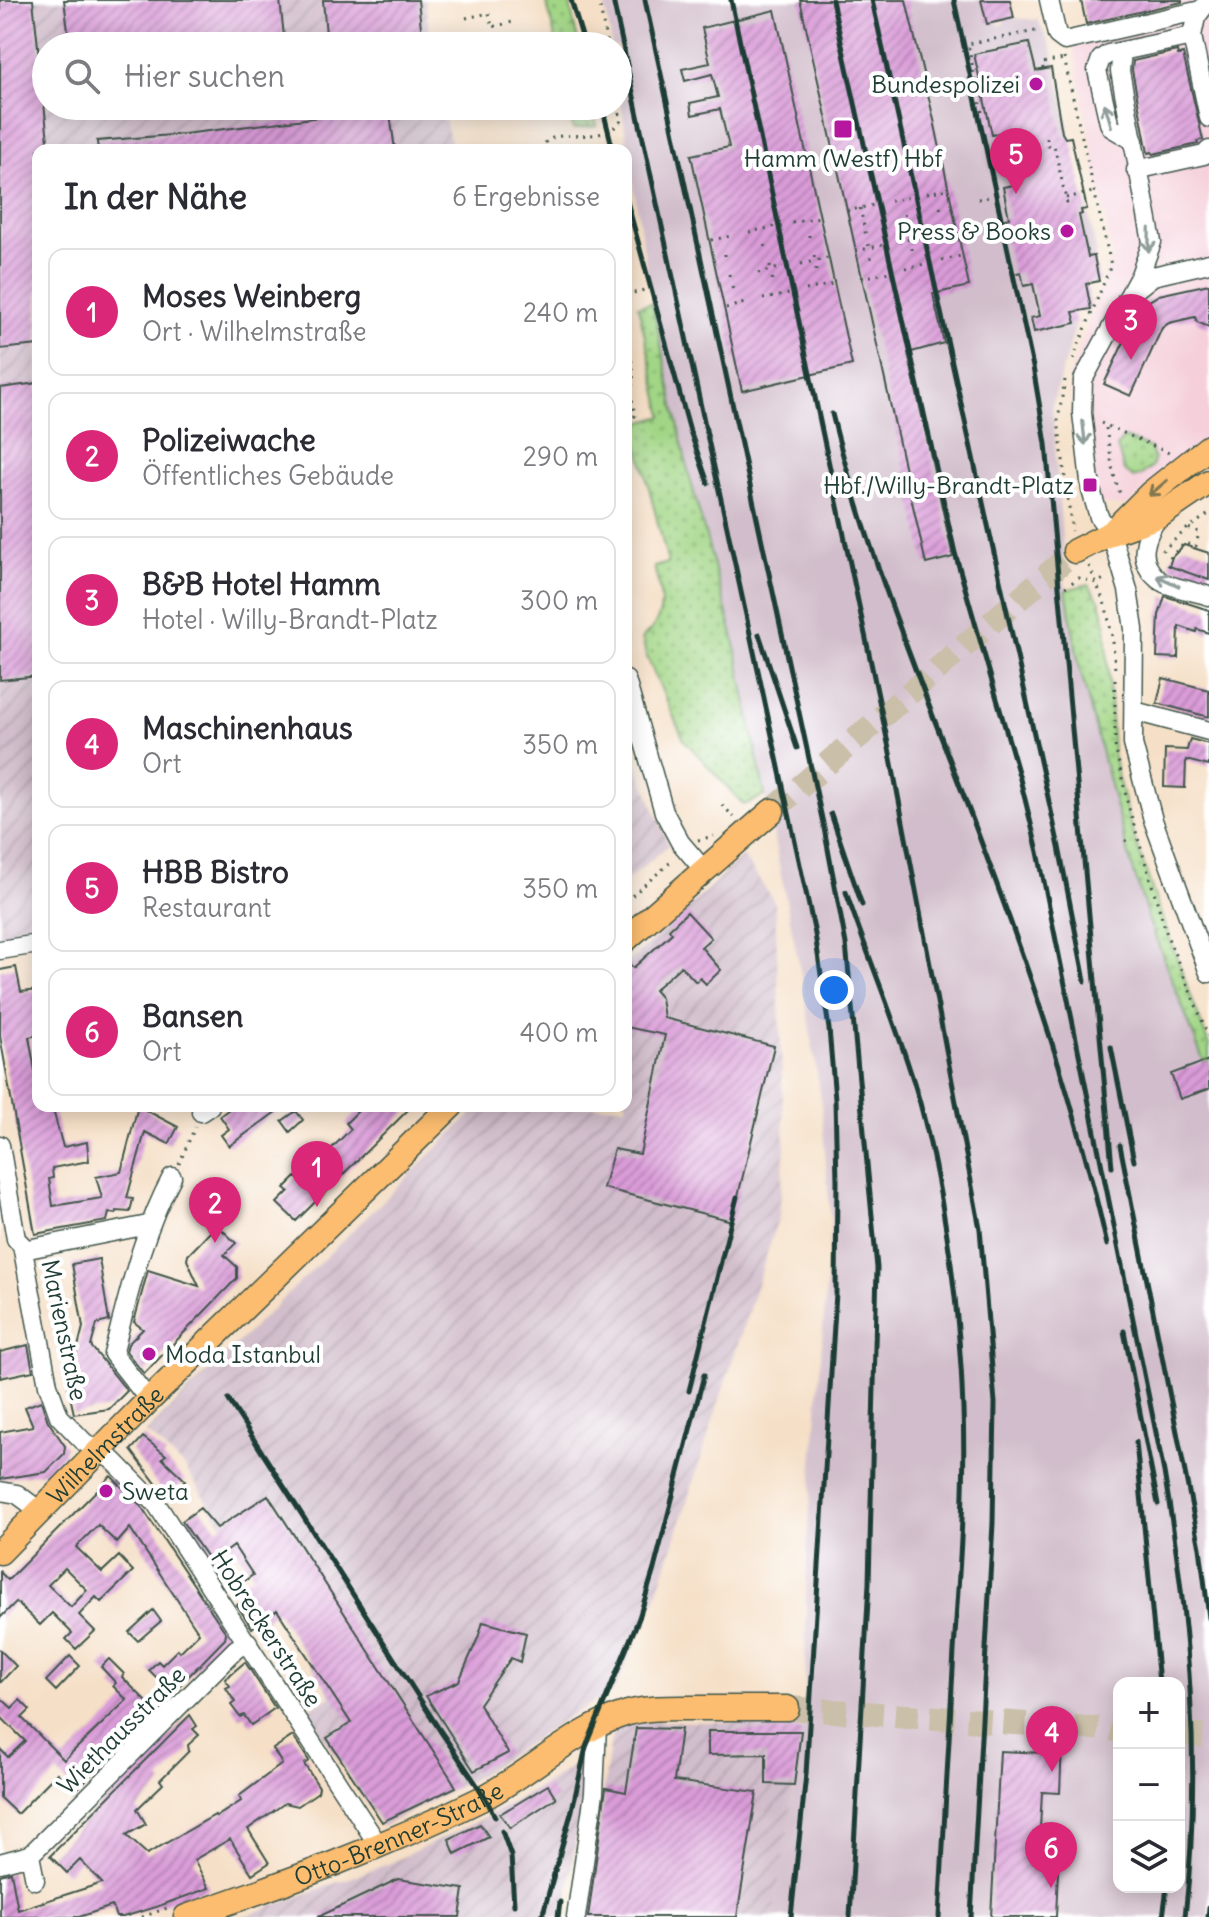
<!DOCTYPE html>
<html lang="de">
<meta charset="utf-8">
<style>
body{margin:0;font-family:Delius,sans-serif;background:#f7f7f7;color:#2b2b33}
.controls{position:absolute;right:24px;bottom:24px;display:grid;overflow:hidden;border-radius:16px;box-shadow:0 4px 20px #0003}
.controls button{width:72px;height:72px;display:grid;place-items:center;padding:0;border:0;border-bottom:2px solid #e1e1e2;background:#fff;color:#2b2b33;font:40px sans-serif}
.you{position:absolute;left:834px;top:990px;width:28px;height:28px;margin:-20px;border:6px solid #fff;border-radius:50%;background:#1a73e8;box-shadow:0 0 0 12px #1a73e833}
.badge{display:grid;place-items:center;width:52px;height:52px;border-radius:50%;background:#db2777;color:#fff;font-size:26px;font-weight:700}
.pin{position:absolute;translate:-50% -66px;filter:drop-shadow(0 2px 4px #0008)}
.pin::after{content:'';position:absolute;top:42px;width:28px;height:24px;background:inherit;clip-path:polygon(0 0,100% 0,50% 100%)}
.list{margin:0;padding:0;list-style:none}
h2{display:flex;justify-content:space-between;align-items:center;height:104px;margin:0;padding:0 32px;font-size:34px}
h2 small{font-size:26px;font-weight:400;color:#7c7c81}
.list li{display:grid;grid-template-columns:52px 1fr auto;gap:24px;align-items:center;box-sizing:border-box;height:128px;margin:0 16px 16px;padding:0 16px;border:2px solid #e1e1e2;border-radius:16px}
.list b{display:block;font-size:30px;white-space:nowrap}
.list p{margin:0;font-size:26px;white-space:nowrap;color:#7c7c81}
.list em{font-size:26px;font-style:normal;color:#7c7c81}
.icon{flex:none;width:44px;height:44px;fill:none;stroke:currentColor;stroke-width:2;stroke-linecap:round;stroke-linejoin:round}
.map{position:relative;flex:none;width:1209px;height:1917px;overflow:hidden}
.search{position:absolute;background:#fff;box-shadow:0 4px 20px #0003;left:32px;top:32px;width:600px;height:88px;display:flex;align-items:center;gap:20px;box-sizing:border-box;padding:0 28px;border-radius:44px;color:#7c7c81;font-size:30px}
.panel{position:absolute;background:#fff;box-shadow:0 4px 20px #0003;left:32px;top:144px;width:600px;height:968px;border-radius:16px}
.map>svg:first-child{display:block}
</style>
<div class="map">
<svg width="1209" height="1917" viewBox="0 0 1209 1917">
<defs>
<pattern id="industrial-furrows" width="10" height="10" patternUnits="userSpaceOnUse" patternTransform="scale(2)"><rect width="10" height="10" fill="#d1bdcb"/><path d="M-1 1l2-2M0 10L10 0M9 11l2-2" fill="none" stroke="#b3a3af"/></pattern>
<pattern id="grass-dots" width="8" height="8" patternUnits="userSpaceOnUse" patternTransform="scale(2)"><rect width="8" height="8" fill="#a2d686"/><path d="M2 2h.1M6 6h.1" fill="none" stroke="#83af6e" stroke-width="1.8" stroke-linecap="round"/></pattern>
<pattern id="building-hatch" width="6" height="6" patternUnits="userSpaceOnUse" patternTransform="scale(2)"><rect width="6" height="6" fill="#da9bd8"/><path d="M-1 1l2-2M0 6l6-6M5 7l2-2" fill="none" stroke="#b080b0"/></pattern>
</defs>
<rect width="100%" height="100%" fill="#fff"/>
<filter id="ink" filterUnits="userSpaceOnUse"><feTurbulence type="fractalNoise" baseFrequency=".0125" numOctaves="2"/><feDisplacementMap in="SourceGraphic" scale="16" xChannelSelector="R" yChannelSelector="G"/><feConvolveMatrix kernelMatrix="1 2 1 2 8 2 1 2 1" color-interpolation-filters="sRGB"/></filter>
<filter id="wash" filterUnits="userSpaceOnUse"><feTurbulence type="fractalNoise" baseFrequency=".006" numOctaves="4" result="noise"/><feDisplacementMap in="SourceGraphic" scale="32" xChannelSelector="R" yChannelSelector="G"/><feGaussianBlur stdDeviation="1.8" result="paint"/><feColorMatrix in="noise" values="0 0 0 0 0 0 0 0 0 0 0 0 0 0 0 0 0 1.4 0 .05"/><feComposite in="paint" operator="in"/></filter>
<g filter="url(#wash)">
<rect width="100%" height="100%" fill="#f5dfc6"/>
<path fill="#f5cfda" d="M1183,0H1209V442L1125,506L1101,504L1081,479L1069,377L1112,256L1072,39L1170,18Z"/>
<path fill="url(#industrial-furrows)" d="M0,0H425L431,46H46V106H441L453,150H38V932L0,936Z
M626,738L669,845L626,881Z
M743,856L775,903L785,1148L779,1216L655,1601L614,1691L573,1714L473,1779L382,1827L306,1711L331,1696L185,1467L146,1433L480,1106H626V965Z
M642,1721L800,1723L791,1816L773,1917H584L612,1734L625,1724Z
M587,1757L565,1917H242L388,1864L478,1821L543,1785Z"/>
<path fill="#d1bdcb" fill-rule="evenodd" d="M604,0H981L987,24L997,22L998,25L1004,24V20L1014,18L1038,20L1052,49L1097,254L1094,257L1099,281L1086,284L1091,309L1073,313L1076,323L1052,406L1066,590L1074,643L1125,843L1149,921L1209,1075V1917H773L791,1816L805,1690L807,1546L831,1221L820,1093L802,980L734,639L688,471L652,303L618,84V46H612ZM1119,1683H1179V1887H1119Z"/>
<path fill="url(#grass-dots)" stroke="#608a5d" stroke-width="2" d="M546,0H569L579,46H557Z
M569,106H592L597,126L573,129Z
M652,303L688,471L734,639L765,796L744,805L684,740L646,655L642,638C668,618 662,596 654,567L668,563L633,425L663,416L638,306Z
M1124,438L1151,448L1154,460L1152,467L1140,476L1133,478L1124,470L1117,446Z
M1088,584L1100,601L1106,625L1113,753L1118,778L1131,828L1160,912L1209,1045V1075L1148,918L1125,843L1079,665L1066,590Z"/>
<g id="blocks">
<path fill="url(#building-hatch)" fill-rule="evenodd" d="M0,0H33L49,150H38V345L0,349Z
M64,0H280L285,46H70Z
M323,0H418L423,46H395L394,39L327,46Z
M800,0H906L934,120L969,286L933,294L944,343L908,353L953,557L926,564Z
M981,0H1010L1014,18L987,24Z
M1081,0H1182V2L1086,24Z
M775,10L852,365L742,391L691,155L729,147L720,109L692,115L690,103L718,97L712,74L685,81L682,69L710,63L702,28Z
M1029,43L1036,71L1051,68L1062,133L1065,138L1071,137L1087,209L1081,210L1082,214L1079,215L1088,257L1094,256L1099,281L1086,284L1091,309L1073,312L1076,323L1034,332L1031,318L1040,316L1033,284L1024,286L1021,272L1013,274L1001,220L1009,218L1003,187L1022,183L1011,130L992,135L974,54Z
M1177,51L1178,55L1183,54L1203,140L1197,141L1198,144L1153,154L1152,152L1148,153L1132,70L1133,61Z
M335,106H389L395,150H98L97,141L184,134L337,115Z
M1209,284V327L1197,322L1195,317L1169,323L1162,328L1131,396L1104,384L1141,306L1159,295Z
M38,383V676L0,680V388Z
M1184,545L1209,553V580L1169,566L1172,557Z
M1165,596L1209,610V633L1197,629L1196,632L1179,626L1178,658L1157,657L1159,615Z
M1163,678L1209,690V717L1157,703Z
M1190,739L1209,744V766L1186,760L1185,788L1164,787L1165,749L1187,750Z
M687,912L711,938L701,947L721,970L706,984L700,978L696,982L681,966L654,990L661,998L664,1018L774,1046L732,1221L603,1188L614,1149L640,1154L665,1035L626,1027V960L633,968L672,933L669,929Z
M16,967L21,992L38,990V1035L29,1037L38,1087V1106H52L63,1147L87,1142L89,1161L52,1168L53,1178L49,1179L53,1206L102,1198L96,1177L121,1172L138,1106L178,1127L169,1144L145,1132L127,1198L133,1199L130,1212L117,1211L116,1214L109,1213L107,1221L35,1234L0,1036V970Z
M1209,1060V1089L1180,1099L1171,1074Z
M233,1106H284L229,1146L221,1135L229,1129L220,1116Z
M363,1106H412L296,1221L277,1203L289,1191L285,1188L296,1177L300,1180L351,1129L346,1123Z
M296,1111L303,1120L290,1132L282,1121Z
M217,1225L236,1243L224,1255L237,1267V1278L144,1374L126,1351L128,1344L143,1329L134,1322L148,1270L199,1286L187,1260L188,1255Z
M99,1259L109,1321L97,1324L91,1346L127,1391L109,1409L74,1414L68,1387L83,1327L72,1264Z
M28,1345L33,1371L0,1378V1352Z
M41,1401L48,1421L65,1446L64,1454L46,1472L0,1479V1432L33,1426L25,1407Z
M143,1437L166,1455L162,1458L185,1480L167,1498L131,1450Z
M111,1476L141,1506L226,1633L225,1639L172,1693L149,1670L158,1661L162,1665L178,1649L180,1652L199,1633L130,1528L117,1543L98,1525L76,1547L102,1572L119,1556L133,1571L101,1602L96,1597L79,1615L95,1631L76,1649L66,1639L72,1633L52,1613L40,1625L16,1602L0,1618V1572L8,1580ZM65,1568L87,1590L71,1607L48,1585Z
M268,1495L452,1780L456,1787L382,1822L327,1738L351,1723L277,1610L252,1628L237,1605L250,1597L240,1584L253,1575L234,1546L211,1563L182,1521L200,1508L217,1528Z
M153,1610L161,1621L138,1641L129,1632Z
M483,1622L526,1633L520,1662L511,1658L479,1704L508,1753L474,1771L426,1696L459,1681L478,1638Z
M0,1650L16,1666L0,1683Z
M70,1656L80,1666L56,1691L46,1681Z
M109,1659L124,1674L122,1677L155,1710L75,1791L57,1773L17,1814L0,1798V1749L8,1757L25,1741L0,1716V1697L12,1708L20,1700L30,1710L22,1718L64,1760L127,1700L113,1686L116,1683L101,1667Z
M245,1662L275,1708L251,1725L244,1715L240,1717L231,1705L235,1702L226,1688L230,1686L225,1679Z
M190,1715L197,1726L193,1729L199,1735L188,1745L189,1751L160,1780L163,1784L137,1809L146,1824L126,1835L147,1854L215,1815L216,1817L241,1801L239,1796L282,1764L273,1749L293,1736L309,1761L304,1764L319,1787L318,1792L298,1806L285,1803L248,1829L269,1863L252,1874L230,1839L194,1860L209,1888L156,1907L123,1917H116L112,1906L79,1917H0V1875L11,1872L18,1910L102,1883L80,1860L67,1873L50,1856Z
M636,1728L681,1729L674,1781L757,1792L737,1917H588L606,1788L626,1792Z
M708,1731H801L794,1785L766,1784V1754L708,1755Z
M1044,1743H1062L1060,1793L1042,1792L1039,1846L1059,1847L1056,1917H991L1000,1751L1044,1753Z
M548,1785L556,1798L510,1828L500,1814Z
M480,1824L489,1837L455,1854L449,1839Z
M398,1879L464,1889L460,1917H318Z"/>
</g>
</g>
<g filter="url(#ink)">
<use href="#blocks" fill-opacity="0" stroke="#3f554a" stroke-width="2"/>
<g fill="none" stroke-linecap="round" stroke-linejoin="round">
<path stroke="#cabfa9" stroke-width="24" stroke-dasharray="24 12" stroke-linecap="butt" d="M772,811L1075,551
M787,1708L1119,1730
M1179,1734L1209,1736"/>
<defs>
<path id="minor" d="M1049,0L1057,35L1065,41L1201,10
M1209,0L1196,17L1192,36L1209,118
M1122,51L1120,71L1152,242L1140,275L1083,380L1082,413L1091,490L1099,517L1111,533L1128,590L1134,629L1133,744L1153,820L1209,973
M1134,141L1112,128L1109,123L1097,70L1101,59L1108,54L1192,36
M1136,170L1204,155L1209,150
M1134,291L1153,276L1209,263
M1159,516C1145,536 1135,561 1159,580C1168,587 1197,592 1209,596
M626,680L664,812L680,842L703,869
M1134,711L1209,731
M0,950L38,944
M201,1112L210,1106
M0,1145L16,1239L22,1245L48,1385L59,1416L84,1442L114,1461L157,1505L379,1846
M23,1250L148,1225
M149,1400L113,1354C129,1293 142,1233 172,1177
M0,1491L17,1494L40,1511
M30,1855L35,1880
M0,1863L30,1855L236,1649L248,1642
M576,1917L594,1793L597,1726"/>
<g id="major">
<path d="M1116,528L1151,493L1209,447"/>
<path d="M1075,551L1111,533L1159,516L1209,482"/>
<path d="M626,939L772,811"/>
<path id="s1" d="M0,1552L149,1400L451,1106"/>
<path id="s2" d="M186,1917C286,1883 386,1846 481,1799C530,1774 574,1729 628,1713C650,1707 673,1708 695,1708C726,1708 756,1708 787,1708"/>
</g>
</defs>
<use href="#minor" stroke="#3f554a" stroke-width="21"/>
<use href="#major" stroke="#3f554a" stroke-width="27"/>
<path stroke="#3f554a" stroke-width="3" stroke-dasharray="2 6" stroke-linecap="butt" d="M599,0L607,46
M466,18L489,13L492,27L513,22
M1064,58L1111,265L1072,362
M1043,69L1042,63L1064,59
M982,112L968,44L1041,30
M1047,138L1048,146L1054,145L1067,204
M541,150C552,121 597,150 621,121L618,104
M927,193L947,189
M1066,198L1093,192
M978,199L993,196
M890,201L911,197
M940,207L941,210
M860,208L866,236
M847,211L874,205
M904,214L905,217
M792,223L819,217
M945,227V230L955,228
M749,232L774,227
M936,232L945,230
M809,235V238
M909,236L910,239L920,237
M711,240L731,236
M947,240L948,243
M899,242L910,239
M868,244L869,248L883,245
M765,245L766,248
M912,248V251
M856,251L869,248
M725,254V257
M814,256L815,261L828,258
M871,257V259
M942,260L961,256
M801,264L815,261
M770,266L771,270L783,267
M905,268L925,264
M816,269V272
M758,273L771,270
M729,274L730,280
M772,278L773,281
M862,278L889,272
M732,287L733,290
M806,290L833,284
M626,295L644,290
M763,299L789,294
M726,308L745,303
M626,337L634,372L631,393L635,416L626,418
M1065,380L1058,420L1072,531
M1101,423L1171,454
M1106,428L1113,472L1120,494
M1162,551L1188,528L1209,514
M1089,566L1106,607L1113,641L1115,670
M1168,566L1171,556L1185,543L1196,546L1199,532L1188,528
M1065,587L1079,578L1096,583L1108,577
M1115,738V678
M1115,746L1128,805L1168,938L1209,1037
M722,805L734,817
M698,840L714,836
M1125,840L1130,843
M626,901L673,860
M179,1164L195,1127
M142,1917L170,1907"/>
<use href="#minor" stroke="#fff" stroke-width="18"/>
<use href="#major" stroke="#fcbd6f" stroke-width="24"/>
<path stroke="#1f3d34" stroke-width="5" d="M571,0L585,46
M613,0L815,934L829,1029L835,1099L837,1181L836,1293L806,1774L791,1917
M645,0L824,828L846,944L877,1268L869,1583L850,1917
M731,0L889,748L980,1229L995,1403L993,1523L971,1917
M832,0L955,553L1020,779L1038,852L1164,1472C1189,1619 1202,1768 1185,1917
M872,0L1059,847L1085,981
M954,0L1033,367L1046,444L1112,1167
M602,106L613,150
M626,198L690,431L708,483
M832,414C862,535 908,651 953,768C1013,924 1071,1081 1107,1245
M759,634L797,748
M831,814L862,905
M846,892C870,963 900,1031 920,1103C945,1196 960,1313 963,1409C966,1489 959,1571 954,1651C949,1740 944,1828 939,1917
M1111,1047L1134,1161
M1120,1145L1200,1548L1209,1618
M1124,1331L1158,1504
M689,1391L737,1197
M228,1399L439,1729L485,1797L495,1817
M1136,1442L1159,1683
M502,1831L511,1856L514,1905
M542,1917L572,1810L586,1747L639,1618L654,1569L704,1375
M558,1917L560,1902
M1163,1917L1167,1887
M1208,1917L1209,1907"/>
</g>
<defs><path id="oneway-shaft" d="M-6 0H5M1.5-3L5.5 0L1.5 3" fill="none" stroke-width="1.6" stroke-linecap="round" stroke-linejoin="round" transform="scale(2)"/></defs>
<g stroke="#8f9e9a">
<use href="#oneway-shaft" transform="translate(1108 115) rotate(-106)"/>
<use href="#oneway-shaft" transform="translate(1149 240) rotate(91)"/>
<use href="#oneway-shaft" transform="translate(1084 433) rotate(84)"/>
<use href="#oneway-shaft" transform="translate(1168 581) rotate(-155)"/>
</g>
<use stroke="#82774f" href="#oneway-shaft" transform="translate(1158 488) rotate(140)"/>
</g>
<g fill="#b5179e" stroke="#fff" stroke-width="3">
<circle cx="1036" cy="84" r="8"/>
<rect x="833" y="119" width="20" height="20" rx="4"/>
<circle cx="1067" cy="231" r="8"/>
<rect x="1082" y="477" width="16" height="16" rx="4"/>
<circle cx="149" cy="1354" r="8"/>
<circle cx="106" cy="1491" r="8"/>
</g>
<g text-anchor="middle" dominant-baseline="central" stroke-width="8" stroke-linejoin="round" paint-order="stroke">
<g font-size="24" fill="#1f3d34" stroke="#fff" text-anchor="end">
<text x="1020" y="84">Bundespolizei</text>
<text x="843" y="158" text-anchor="middle">Hamm (Westf) Hbf</text>
<text x="1051" y="231">Press &amp; Books</text>
<text x="1074" y="485">Hbf./Willy-Brandt-Platz</text>
<text x="165" y="1354" text-anchor="start">Moda Istanbul</text>
<text x="122" y="1491" text-anchor="start">Sweta</text>
</g>
<g font-size="24" fill="#1f3d34" stroke="#fff">
<text transform="translate(65 1330) rotate(78)">Marienstraße</text>
<text stroke="none"><textPath href="#s1" startOffset="150">Wilhelmstraße</textPath></text>
<text transform="translate(267 1628) rotate(57)">Hobreckerstraße</text>
<text transform="translate(121 1730) rotate(-45)">Wiethausstraße</text>
<text stroke="none"><textPath href="#s2" startOffset="228">Otto-Brenner-Straße</textPath></text>
</g>
</g>
</svg>
<div class="controls">
<button>+</button>
<button>−</button>
<button><svg class="icon" aria-label="layers" viewBox="0 0 24 24"><path d="M12 4l9 5-9 5-9-5zM3 14l9 5 9-5"/></svg></button>
</div>
<div class="you"></div>
<div class="pin badge" style="left:317px;top:1207px">1</div>
<div class="pin badge" style="left:215px;top:1243px">2</div>
<div class="pin badge" style="left:1131px;top:360px">3</div>
<div class="pin badge" style="left:1052px;top:1772px">4</div>
<div class="pin badge" style="left:1016px;top:194px">5</div>
<div class="pin badge" style="left:1051px;top:1888px">6</div>
<div class="search"><svg class="icon" aria-label="search" viewBox="0 0 24 24"><circle cx="10" cy="10" r="6"/><path d="M15 15l6 6"/></svg>Hier suchen</div>
<section class="panel">
<h2>In der Nähe<small>6 Ergebnisse</small></h2>
<ul class="list">
<li><span class="badge">1</span><div><b>Moses Weinberg</b><p>Ort · Wilhelmstraße</p></div><em>240 m</em></li>
<li><span class="badge">2</span><div><b>Polizeiwache</b><p>Öffentliches Gebäude</p></div><em>290 m</em></li>
<li><span class="badge">3</span><div><b>B&amp;B Hotel Hamm</b><p>Hotel · Willy-Brandt-Platz</p></div><em>300 m</em></li>
<li><span class="badge">4</span><div><b>Maschinenhaus</b><p>Ort</p></div><em>350 m</em></li>
<li><span class="badge">5</span><div><b>HBB Bistro</b><p>Restaurant</p></div><em>350 m</em></li>
<li><span class="badge">6</span><div><b>Bansen</b><p>Ort</p></div><em>400 m</em></li>
</ul>
</section>
</div>
